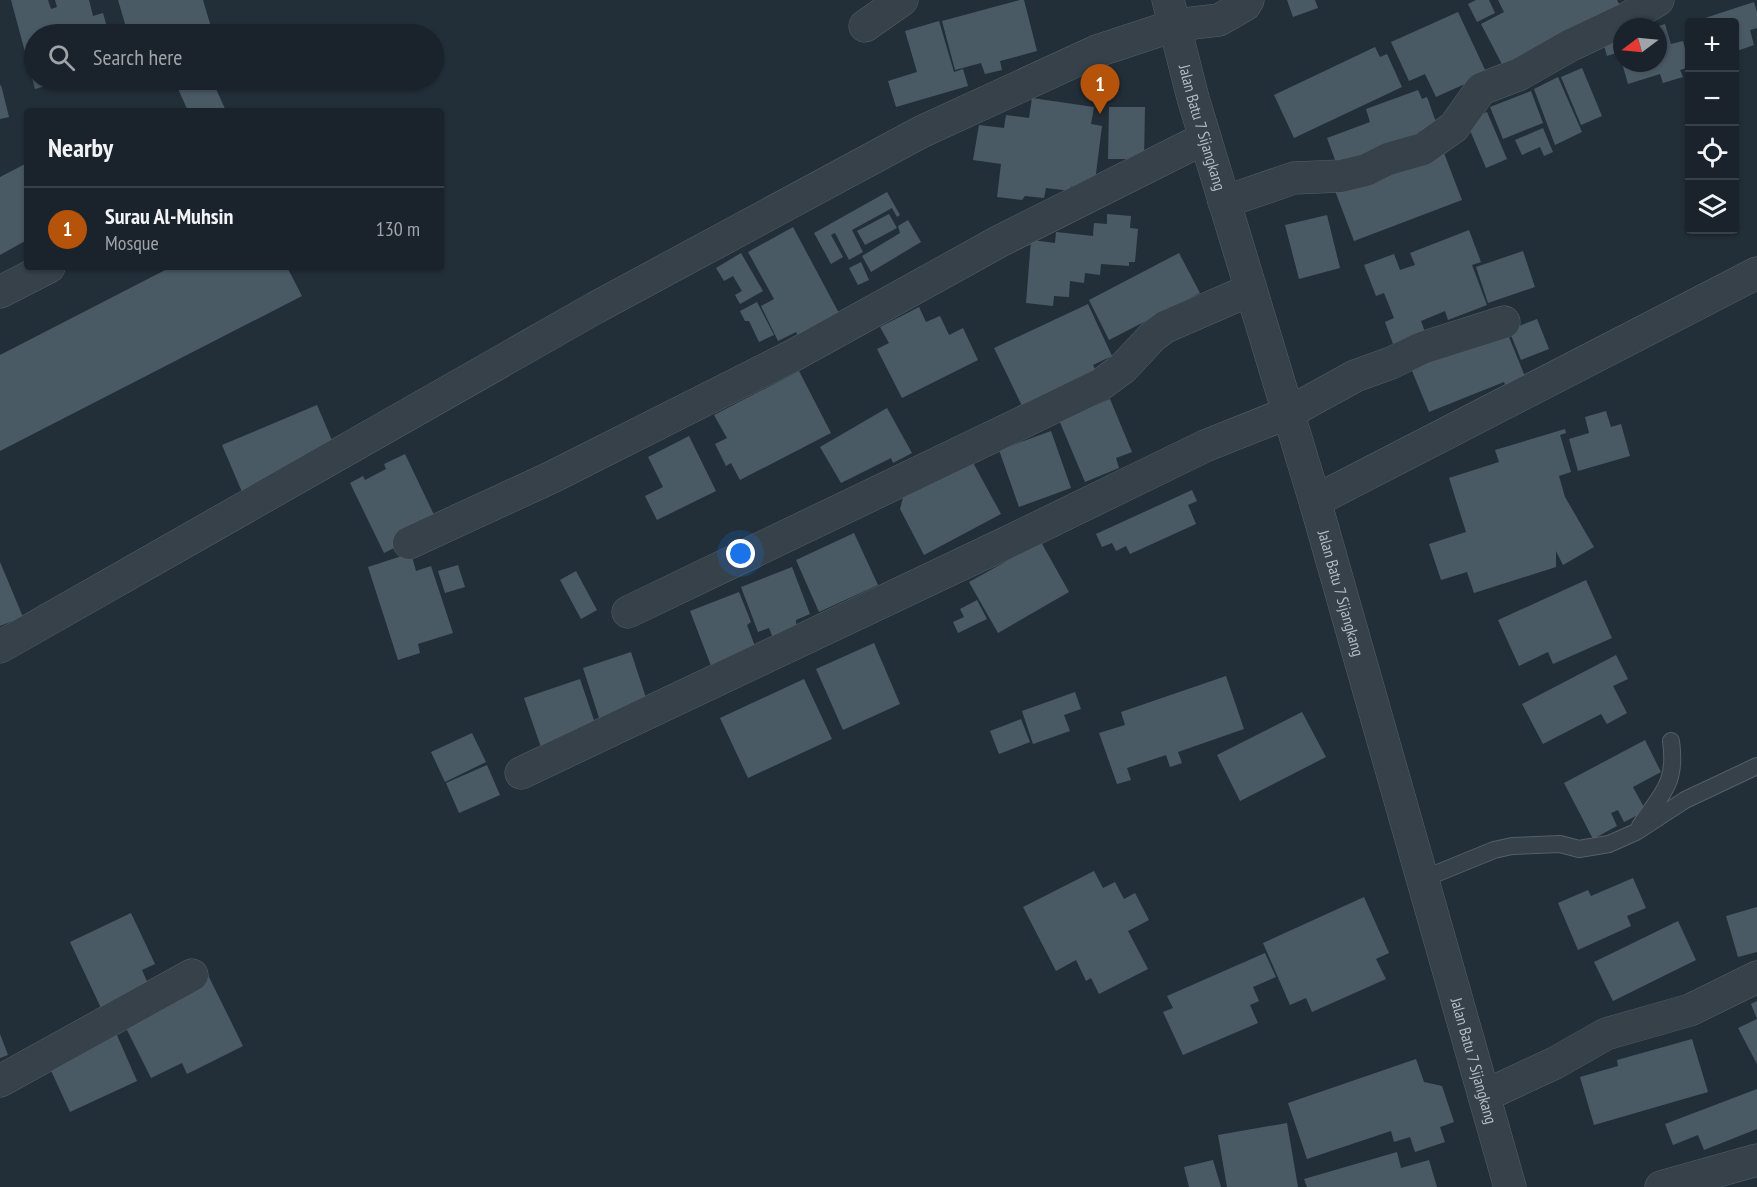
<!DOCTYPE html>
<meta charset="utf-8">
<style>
body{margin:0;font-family:"PT Sans Narrow",sans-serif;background:#272f37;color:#f1f3f6}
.controls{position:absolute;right:18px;top:18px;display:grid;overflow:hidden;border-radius:6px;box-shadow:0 2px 4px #0004}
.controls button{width:54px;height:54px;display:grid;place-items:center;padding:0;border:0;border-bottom:2px solid #384047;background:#1a232b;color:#f1f3f6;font:30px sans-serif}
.compass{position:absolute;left:1613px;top:18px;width:54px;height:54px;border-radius:50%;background:#1a232b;box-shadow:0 2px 4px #0004;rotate:254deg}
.you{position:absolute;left:741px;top:554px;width:21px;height:21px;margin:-15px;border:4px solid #fff;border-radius:50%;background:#1a73e8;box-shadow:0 0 0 9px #1a73e833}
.badge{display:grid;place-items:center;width:39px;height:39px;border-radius:50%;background:#b45309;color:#fff;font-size:20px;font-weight:700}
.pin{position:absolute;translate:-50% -50px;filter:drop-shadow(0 2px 3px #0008)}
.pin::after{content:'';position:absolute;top:32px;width:21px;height:18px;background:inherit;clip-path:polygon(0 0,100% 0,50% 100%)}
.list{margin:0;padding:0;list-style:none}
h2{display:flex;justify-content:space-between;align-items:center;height:78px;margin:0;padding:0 24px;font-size:26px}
h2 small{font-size:20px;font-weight:400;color:#9fa4a9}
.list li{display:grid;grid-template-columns:39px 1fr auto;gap:18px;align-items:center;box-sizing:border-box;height:84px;padding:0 24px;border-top:2px solid #384047}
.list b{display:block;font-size:22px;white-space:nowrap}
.list p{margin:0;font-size:20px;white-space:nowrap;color:#9fa4a9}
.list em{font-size:20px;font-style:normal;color:#9fa4a9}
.icon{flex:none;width:33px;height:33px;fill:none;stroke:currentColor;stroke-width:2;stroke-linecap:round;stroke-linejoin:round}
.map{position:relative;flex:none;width:1757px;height:1187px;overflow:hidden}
.search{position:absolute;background:#1a232b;box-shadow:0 2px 4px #0004;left:24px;top:24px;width:420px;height:66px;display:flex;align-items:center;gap:15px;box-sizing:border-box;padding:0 21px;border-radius:33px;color:#9fa4a9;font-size:22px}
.panel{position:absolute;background:#1a232b;box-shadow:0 2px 4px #0004;left:24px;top:108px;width:420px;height:162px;border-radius:6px}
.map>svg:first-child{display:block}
</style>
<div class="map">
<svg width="1757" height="1187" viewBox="0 0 1757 1187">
<rect width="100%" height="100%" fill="#222f39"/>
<path fill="#4a5a65" d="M11,0H48L51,9L57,7L55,0H89L93,16L103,13L109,34H34V80H61L57,83L35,89Z
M118,0H203L211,27L184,34H128Z
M1020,0H1024L1037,51L1000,61L1002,70L985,74L981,63L955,70L942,21Z
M1287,0H1315L1318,8L1293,17Z
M1476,0H1489L1495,13L1477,22L1468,4Z
M1498,0H1617L1621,7L1504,68L1481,24L1504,12Z
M1754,2L1757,12V28L1750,30L1754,45L1734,52V22H1703L1702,19Z
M1458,12L1487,74L1436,97L1425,74L1409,81L1391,42Z
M939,21L954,72L963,69L968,86L896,107L888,81L917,72L905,31Z
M1665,24L1671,44L1683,41L1690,67L1680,70L1683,77L1663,83L1660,74L1628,84L1622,63H1658V26Z
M1622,37V62H1621L1619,52L1607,56L1603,42Z
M1375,47L1380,57L1387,54L1402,87L1294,138L1274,95Z
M1582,68L1602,116L1581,125L1561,77Z
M1558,77L1582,132L1555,145L1534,89Z
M174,80H212L226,111H188Z
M1,85L9,117L0,119V86Z
M1418,90L1422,99L1427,97L1437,125L1418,132L1420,138L1338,168L1327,138L1370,122L1366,109Z
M1531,91L1543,123L1503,139L1490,107Z
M1032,98L1094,107L1091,124L1102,126L1094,189L1071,186V191L1046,188L1044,198L1025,196L1022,200L997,197L1001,164L973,160L979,125L1004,128L1006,115L1029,118Z
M1109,107H1145L1144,159H1108Z
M1487,112L1507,159L1486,168L1466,121Z
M1543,128L1553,152L1544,156L1540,147L1522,155L1515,140Z
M1442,148L1462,200L1354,241L1334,188Z
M27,163V240L0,255V177Z
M887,192L900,215L897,217L892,208L852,230L863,252L849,260L835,233L831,235L843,257L831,264L814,233Z
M889,214L897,228L865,245L857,231Z
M1107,214L1131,216L1130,228L1138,229L1135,262H1129V266L1101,264L1100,275L1085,273L1084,283L1070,281L1069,297L1054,296L1053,306L1026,303L1031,240L1055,243L1056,232L1093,236L1094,223L1107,224Z
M1327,215L1340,268L1299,279L1285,225Z
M908,220L921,242L871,272L862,256L900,233L898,226Z
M793,227L840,315L799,337L796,332L778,341L761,306L774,299L748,252Z
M1469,230L1481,262L1472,265L1487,305L1448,320L1445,311L1421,321L1425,332L1393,344L1385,322L1394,318L1384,293L1376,296L1364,265L1394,254L1400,270L1415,265L1410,253Z
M1523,251L1535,287L1488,303L1476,267Z
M741,253L763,291L740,304L735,295L742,291L733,276L724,281L716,268Z
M1179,253L1200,293L1109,340L1089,300Z
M861,262L869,280L858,285L849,268Z
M171,267H287L302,296L0,451V355Z
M757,302L774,335L759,342L749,321H745L740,311Z
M1088,304L1112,356L1093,365L1098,375L1024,410L994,348Z
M919,307L926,322L940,316L949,335L963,328L978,360L902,398L877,349L889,343L880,327Z
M1537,319L1549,349L1521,360L1509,330Z
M1505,327L1528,384L1508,391L1504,382L1429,412L1410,366Z
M799,371L831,433L740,480L731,463L726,466L715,444L727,438L714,415Z
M1110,399L1132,452L1116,458L1119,468L1085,482L1059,420Z
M317,405L337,452L242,492L222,445Z
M887,408L912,453L893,463L891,458L841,483L820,447Z
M1606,411L1611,427L1621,424L1630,456L1578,471L1569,439L1589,433L1585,417Z
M1565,429L1566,433L1560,435L1571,472L1559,476L1565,497L1594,547L1563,565L1556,551V567L1474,593L1467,572L1441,580L1429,544L1466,532L1449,478L1499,462L1495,450Z
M1051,431L1071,488L1019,507L999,450Z
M689,436L716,491L657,520L645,496L663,487L648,457Z
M405,454L437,521L436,527L384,553L350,483L363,476L365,480L386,469L384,464Z
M971,459L1001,514L924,555L900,509L904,494Z
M1192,490L1197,501L1188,505L1196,524L1130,554L1126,546L1116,551L1112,543L1102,547L1096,534Z
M854,533L878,585L819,612L796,560Z
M1041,542L1069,592L998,633L969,582Z
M411,553L416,571L431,566L453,633L418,644L420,653L398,660L368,567Z
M0,562L23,617L0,626Z
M458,565L465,587L445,593L438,571Z
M792,567L810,614L796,620L797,635L775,643L769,628L758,632L741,587Z
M576,571L597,610L581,619L560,580Z
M1586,580L1612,638L1553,664L1548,652L1519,666L1498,620Z
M739,592L751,622L747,625L758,654L713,671L690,611Z
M977,600L987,619L958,633L953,622L964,617L960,609Z
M874,643L900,704L843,730L816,669Z
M631,652L649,707L602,727L583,668Z
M1616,655L1628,679L1613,686L1627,713L1607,724L1601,714L1543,744L1522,704Z
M1226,676L1244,729L1178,752L1182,763L1170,767L1166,755L1127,768L1131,780L1117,784L1099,733L1125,725L1121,712Z
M580,679L599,735L543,753L524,698Z
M804,679L832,739L748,778L720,718Z
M1075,692L1081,709L1064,715L1070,731L1033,744L1022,711Z
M1302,712L1326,757L1240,801L1217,755Z
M1021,719L1030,742L999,754L990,731Z
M472,733L486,762L445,782L431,752Z
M1645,740L1661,772L1633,787L1646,811L1624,822L1618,810L1611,813L1617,826L1593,839L1564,783Z
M487,765L500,795L459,813L446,783Z
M1094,871L1103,888L1115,882L1124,899L1135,893L1149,920L1128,931L1148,969L1099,994L1091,978L1086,981L1076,960L1056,971L1023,907Z
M1633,878L1646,908L1627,916L1631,926L1578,950L1558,903L1588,890L1591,896Z
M1364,897L1389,953L1376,959L1386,979L1312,1012L1306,998L1290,1005L1263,943Z
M1757,907V952L1738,957L1726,916Z
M131,913L155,964L142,970L149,986L101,1008L70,942Z
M1678,921L1696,960L1613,1001L1594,962Z
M1265,953L1276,977L1253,987L1259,1001L1250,1005L1258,1023L1183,1055L1163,1012L1173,1008L1167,996Z
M208,975L243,1046L187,1074L182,1063L151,1078L121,1018Z
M1757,1001V1064L1738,1028L1757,1019L1751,1004Z
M116,1033L137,1081L70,1112L48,1064Z
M0,1034L8,1055L0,1058Z
M1692,1039L1708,1092L1594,1125L1580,1077L1618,1066L1617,1060Z
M1416,1059L1424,1082L1442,1086L1454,1122L1440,1127L1445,1142L1415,1152L1410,1137L1394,1142L1391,1131L1307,1159L1288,1103Z
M1757,1089V1129L1704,1150L1698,1135L1673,1145L1665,1124Z
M1287,1123L1298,1187H1227L1218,1135Z
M1397,1152L1401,1168L1429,1160L1437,1187H1307L1304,1179Z
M1213,1160L1221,1187H1189L1184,1167Z"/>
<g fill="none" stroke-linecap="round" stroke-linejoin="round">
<defs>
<path id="service" d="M1640,826C1662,793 1677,784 1671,741
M1423,879L1494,850L1512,846L1560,844L1579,849L1609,844L1636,832L1685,800L1757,766"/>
<g id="minor">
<path id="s1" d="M1168,0L1193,98L1315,501L1510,1187"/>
<path d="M865,26L902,0"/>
<path d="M1224,202L1294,178L1341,176L1366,170L1388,159L1423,149L1454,127L1481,89L1520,74L1571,45L1626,19L1658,0"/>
<path d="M0,292L49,267"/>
<path d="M1315,501L1757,273"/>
<path d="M409,543L552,477L794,355L1000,241L1205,138"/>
<path d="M628,612L1100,385L1123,368L1153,336L1165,327L1250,290"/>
<path d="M0,647L595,308L921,132L1097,51L1176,25L1219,20L1245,5L1248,0"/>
<path d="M521,773L1006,543L1205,446L1288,413L1355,376L1391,363L1422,348L1504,322"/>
<path d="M0,1081L192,975"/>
<path d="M1484,1096L1555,1063L1606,1034L1690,1010L1757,977"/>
<path d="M1661,1187L1757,1160"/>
</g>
</defs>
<use href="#service" stroke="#545f68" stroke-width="18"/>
<use href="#minor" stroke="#545f68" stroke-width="33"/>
<use href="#service" stroke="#36414a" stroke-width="16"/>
<use href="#minor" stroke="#36414a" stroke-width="32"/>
</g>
<g text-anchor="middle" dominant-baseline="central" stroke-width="5" stroke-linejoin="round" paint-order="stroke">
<g font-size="16" fill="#b1bcc6" stroke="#1b262e">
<text stroke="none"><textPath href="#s1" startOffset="132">Jalan Batu 7 Sijangkang</textPath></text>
<text stroke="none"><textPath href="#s1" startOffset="618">Jalan Batu 7 Sijangkang</textPath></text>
<text stroke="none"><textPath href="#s1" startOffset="1104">Jalan Batu 7 Sijangkang</textPath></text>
</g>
</g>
</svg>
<div class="controls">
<button>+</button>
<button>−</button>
<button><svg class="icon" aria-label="locate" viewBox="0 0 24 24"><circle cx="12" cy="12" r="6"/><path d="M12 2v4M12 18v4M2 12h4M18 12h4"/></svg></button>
<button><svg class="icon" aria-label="layers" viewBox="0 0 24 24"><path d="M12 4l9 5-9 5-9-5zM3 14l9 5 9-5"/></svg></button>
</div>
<svg class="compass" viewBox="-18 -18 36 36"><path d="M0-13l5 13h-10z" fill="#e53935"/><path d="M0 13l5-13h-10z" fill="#9fa4a9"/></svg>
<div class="you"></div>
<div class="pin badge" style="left:1100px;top:114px">1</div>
<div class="search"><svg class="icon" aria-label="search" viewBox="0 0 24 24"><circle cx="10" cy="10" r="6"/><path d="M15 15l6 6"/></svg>Search here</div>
<section class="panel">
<h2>Nearby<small></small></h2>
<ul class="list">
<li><span class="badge">1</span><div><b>Surau Al-Muhsin</b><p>Mosque</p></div><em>130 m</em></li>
</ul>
</section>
</div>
